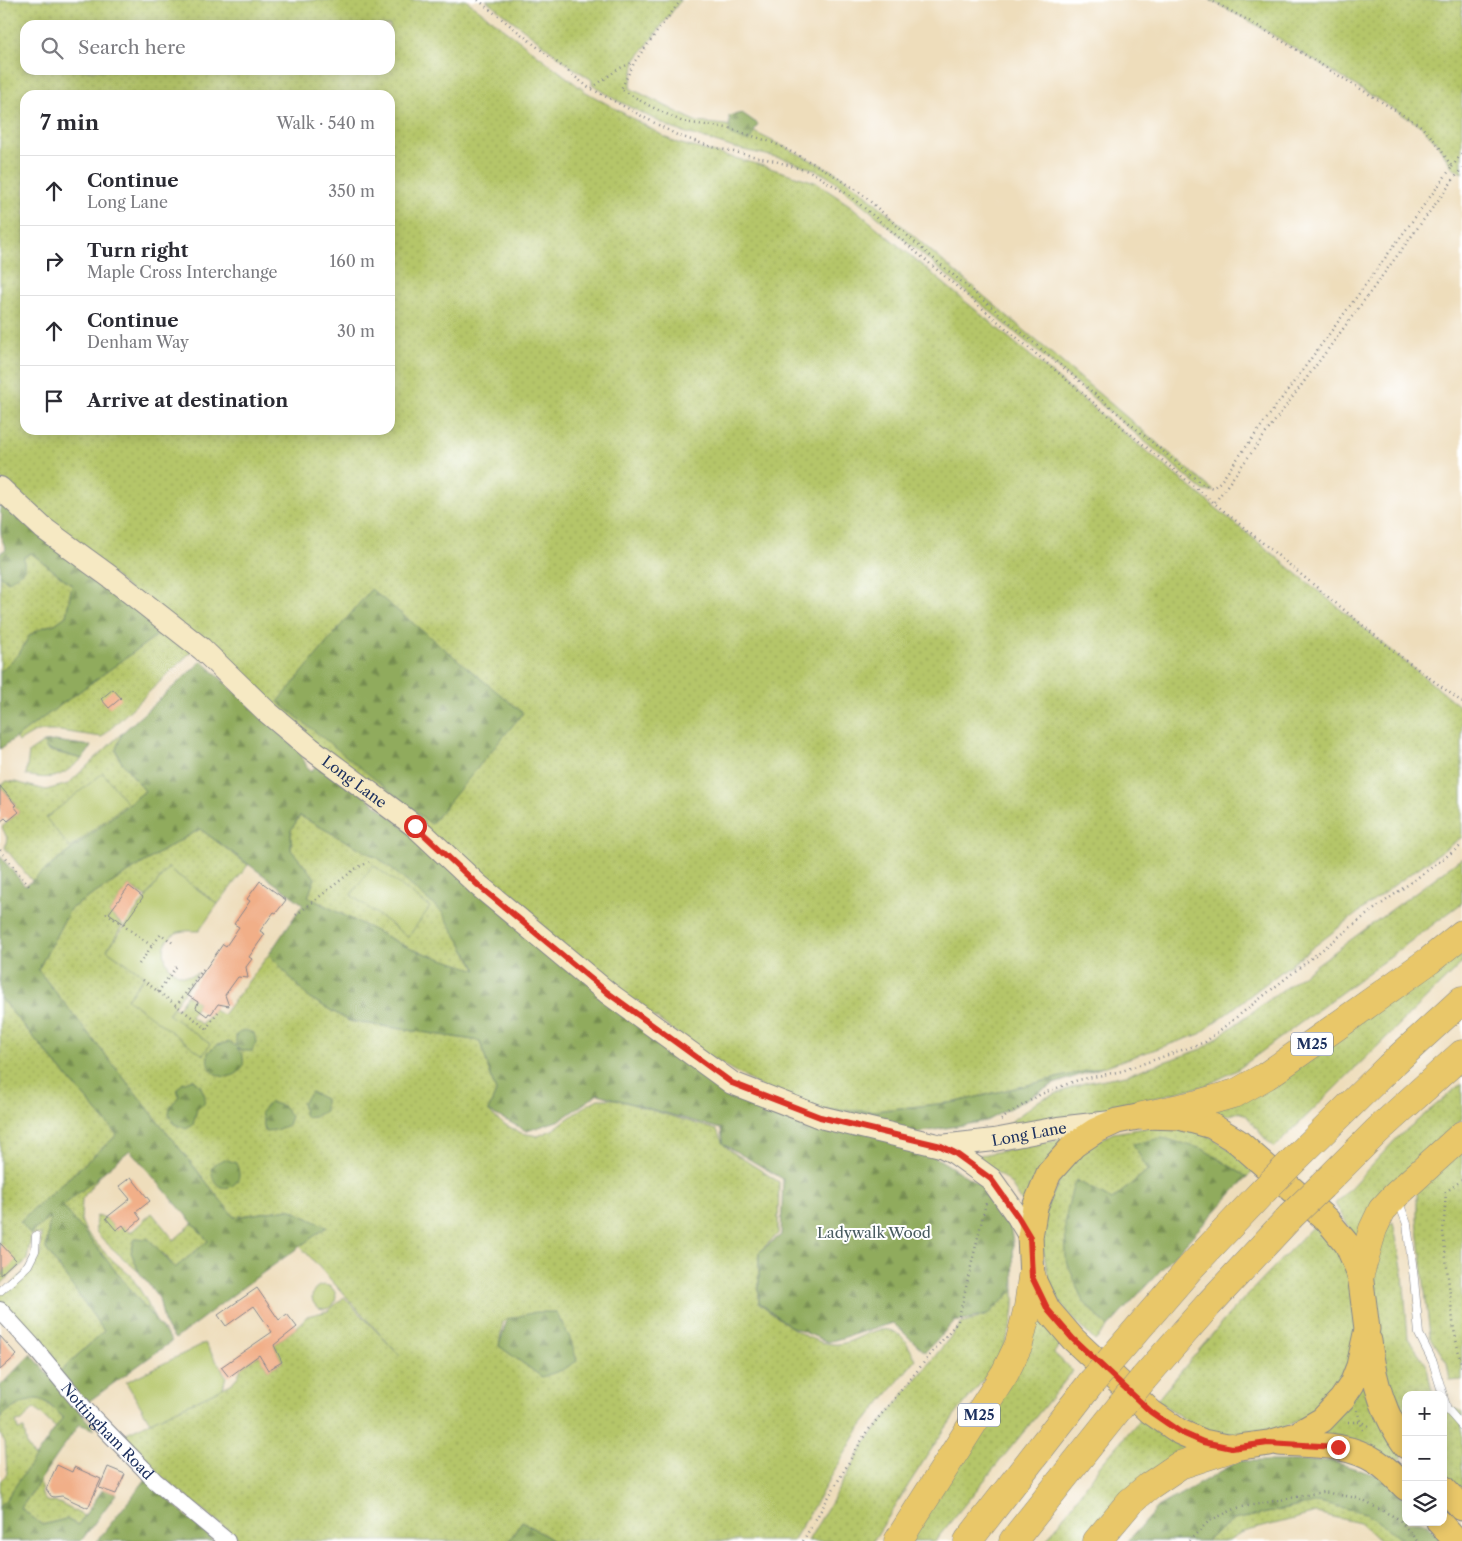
<!DOCTYPE html>
<meta charset="utf-8">
<style>
body{margin:0;font-family:"Libre Caslon Text",serif;background:#f7f7f7;color:#2b2b33}
.controls{position:absolute;right:15px;bottom:15px;display:grid;overflow:hidden;border-radius:10px;box-shadow:0 2px 12px #0003}
.controls button{width:45px;height:45px;display:grid;place-items:center;padding:0;border:0;border-bottom:1px solid #e1e1e2;background:#fff;color:#2b2b33;font:25px sans-serif}
.stop{position:absolute;width:15px;height:15px;margin:-11px;border:4px solid #d93025;border-radius:50%;background:#fff}
.stop.end{background:#d93025;border-color:#fff;box-shadow:0 1px 5px #0008}
.list{margin:0;padding:0;list-style:none}
h2{display:flex;justify-content:space-between;align-items:center;height:65px;margin:0;padding:0 20px;font-size:21px}
h2 small{font-size:16px;font-weight:400;color:#7c7c81}
.list li{display:grid;grid-template-columns:32px 1fr auto;gap:15px;align-items:center;box-sizing:border-box;height:70px;padding:0 20px;border-top:1px solid #e1e1e2}
.list b{display:block;font-size:19px;white-space:nowrap}
.list p{margin:0;font-size:16px;white-space:nowrap;color:#7c7c81}
.list em{font-size:16px;font-style:normal;color:#7c7c81}
.icon{flex:none;width:28px;height:28px;fill:none;stroke:currentColor;stroke-width:2;stroke-linecap:round;stroke-linejoin:round}
.map{position:relative;flex:none;width:1462px;height:1541px;overflow:hidden}
.search{position:absolute;background:#fff;box-shadow:0 2px 12px #0003;left:20px;top:20px;width:375px;height:55px;display:flex;align-items:center;gap:12px;box-sizing:border-box;padding:0 18px;border-radius:15px;color:#7c7c81;font-size:19px}
.panel{position:absolute;background:#fff;box-shadow:0 2px 12px #0003;left:20px;top:90px;width:375px;height:345px;border-radius:15px}
.map>svg:first-child{display:block}
</style>
<div class="map">
<svg width="1462" height="1541" viewBox="0 0 1462 1541">
<defs>
<pattern id="grass-dots" width="8" height="8" patternUnits="userSpaceOnUse" patternTransform="scale(1.25)"><rect width="8" height="8" fill="#b5c669"/><path d="M2 2h.1M6 6h.1" fill="none" stroke="#9baa5d" stroke-width="1.8" stroke-linecap="round"/></pattern>
<pattern id="forest-firs" width="22" height="20" patternUnits="userSpaceOnUse" patternTransform="scale(1.25)"><rect width="22" height="20" fill="#90ab5d"/><path d="M5 1l3.5 6h-7zM16 11l3.5 6h-7z" fill="#758c50"/></pattern>
</defs>
<rect width="100%" height="100%" fill="#fff"/>
<filter id="ink" filterUnits="userSpaceOnUse"><feTurbulence type="fractalNoise" baseFrequency=".02" numOctaves="2"/><feDisplacementMap in="SourceGraphic" scale="10" xChannelSelector="R" yChannelSelector="G"/><feConvolveMatrix kernelMatrix="1 2 1 2 8 2 1 2 1" color-interpolation-filters="sRGB"/></filter>
<filter id="wash" filterUnits="userSpaceOnUse"><feTurbulence type="fractalNoise" baseFrequency=".0096" numOctaves="4" result="noise"/><feDisplacementMap in="SourceGraphic" scale="20" xChannelSelector="R" yChannelSelector="G"/><feGaussianBlur stdDeviation="1.12" result="paint"/><feColorMatrix in="noise" values="0 0 0 0 0 0 0 0 0 0 0 0 0 0 0 0 0 1.4 0 .05"/><feComposite in="paint" operator="in"/></filter>
<g filter="url(#wash)">
<rect width="100%" height="100%" fill="#edb"/>
<path fill="url(#grass-dots)" stroke="#687a64" fill-rule="evenodd" d="M0,0H466L586,92L674,142L757,164L815,182L851,206L1081,398L1462,708V837L1393,886L1200,1034L1103,1067L956,1102L874,1111L823,1110L765,1089L710,1057L617,990L273,713L0,478ZM25,25H390V70H25ZM25,95H390V430H25Z
M486,0H681L635,61L630,88L697,122L744,127L835,172L862,191L946,264L1214,491H1204L831,178L813,169L785,159L734,148L674,129L614,99L592,84V80L572,67Z
M1210,0H1462V173L1452,167L1436,142L1421,126L1253,23Z
M31,553L72,585L66,616L55,624L43,627L29,636L19,654L0,672V575L8,582L24,557Z
M167,628L193,650L102,737L60,731H37L18,742L15,738Z
M122,733L116,750L120,760L145,791L32,881L5,848L7,838L2,827L19,812L14,806L16,804L0,786L7,781L15,782L46,790L68,784Z
M44,742L47,750L82,759C61,777 54,781 26,775L29,752Z
M300,816L381,860L443,912L477,971L411,949L308,897L315,878L291,850V830Z
M200,829L248,865L218,904L168,868L146,897L129,886L109,913L123,925L107,950L145,976L127,999L210,1044L168,1015L173,1007L177,1009L187,995L198,1002L196,1004L198,1005L190,1016L201,1024L214,1010L223,1015L269,954L308,997L349,1021L480,1041L496,1092L488,1111L502,1123L521,1133L538,1136L554,1129L582,1108L598,1099H615L717,1130L723,1144L731,1151L779,1182L778,1234L759,1252V1303C781,1319 803,1341 832,1344C856,1347 877,1317 901,1336C907,1341 911,1352 916,1359L860,1428L793,1541H553L522,1521L509,1541H242L153,1470L120,1436L231,1384L238,1376L241,1368L259,1355L268,1370L282,1362L274,1345L297,1327L307,1316L328,1311L344,1297L400,1356L300,1246L326,1227L289,1209L234,1217L38,970L70,909L164,850ZM507,1319L542,1377L499,1346L503,1322Z
M1462,858V903L1237,1070L1207,1085L1105,1110L1002,1128L1040,1100L1084,1083L1126,1075L1202,1049Z
M1462,941V963L1274,1148L1261,1134L1246,1115L1239,1112C1226,1117 1216,1118 1204,1111Z
M0,998L117,1135L20,1221L30,1233L50,1216L46,1249L104,1331L58,1373L0,1305V1296L40,1256L41,1234L31,1235L27,1260L0,1285Z
M1462,1083V1119L1453,1128L1359,1244L1335,1204L1399,1136Z
M1171,1124L1205,1133L1256,1167L1247,1177L1203,1149L1148,1170L1112,1200L1076,1180L1082,1300L1108,1327L1095,1341L1066,1311L1050,1285L1042,1244L1045,1212L1062,1174L1085,1148L1113,1133Z
M1066,1138L1025,1206L1010,1183L993,1169L971,1157Z
M1462,1149V1380L1450,1381L1447,1363L1430,1336L1417,1219V1191Z
M101,1174L82,1199L81,1220L86,1232L109,1257L131,1276L145,1298L155,1320L63,1206Z
M152,1213L174,1240L193,1223L208,1241L175,1268L164,1254L131,1252L139,1272C130,1264 100,1239 96,1231C95,1226 95,1220 97,1216L106,1218L116,1230L123,1225L130,1233Z
M1393,1222L1403,1273L1408,1338L1426,1364L1433,1395H1406V1428L1378,1363L1370,1271L1379,1231Z
M1316,1223L1345,1255L1361,1337L1346,1377L1316,1411L1279,1430L1250,1434L1213,1433L1184,1419L1157,1400L1230,1313Z
M1014,1290C1018,1352 978,1382 945,1429C920,1465 897,1504 873,1541H808L868,1439L961,1324L987,1315Z
M1040,1311L1062,1341L1054,1353L1073,1371L935,1541H906Z
M1368,1377L1402,1457L1395,1464L1311,1440Z
M32,1398L43,1400L63,1417L56,1428L34,1408L22,1421L16,1422L18,1430L24,1429L27,1446L35,1458L0,1508V1481L7,1474L5,1442L0,1434V1419L4,1413Z
M1443,1403L1462,1412V1493L1443,1473Z
M1142,1417L1199,1450L1091,1541H1046L1100,1466Z
M40,1481L42,1495L46,1501L59,1503L84,1516L78,1525L66,1519L42,1525L21,1508Z
M1319,1502L1366,1513L1401,1538L1403,1541H1380L1360,1523L1316,1513L1240,1533L1229,1541H1206L1234,1520Z"/>
<path fill="url(#forest-firs)" stroke="#566d5e" fill-rule="evenodd" d="M742,113L758,124L749,142L730,135L729,116Z
M0,492L167,628L0,749V672L19,654L29,636L43,627L55,624L66,616L72,585L31,553L24,557V570L8,582L0,575V553L6,549C0,538 0,528 2,515L0,513Z
M371,589L523,713L431,824L278,702Z
M202,661L300,752L306,765L311,772L317,764L330,768L728,1087L922,1149L987,1189L1009,1220L1013,1242L1014,1290L987,1315L954,1322L925,1352L893,1323L828,1342L790,1326L759,1302V1252L781,1235L783,1179L723,1144L721,1129L598,1094L560,1120L527,1131L488,1111L496,1092L480,1041L349,1021L308,997L269,954L303,904L200,829L164,850L70,909L38,970L234,1217L289,1209L327,1227L246,1285L175,1339L165,1326L159,1298L139,1272L131,1252L135,1238L149,1239L175,1268L208,1241L130,1150L63,1206L172,1341L85,1404L58,1373L104,1331L46,1249L50,1217L30,1234L20,1221L117,1135L0,998V856L25,886L145,791L120,760L116,750L122,733ZM300,816L381,860L442,912L477,970L411,949L308,897L315,878L291,850V830Z
M55,741L91,746L88,752L82,759L46,749L44,742Z
M244,1030L254,1033L256,1042L252,1051H243L237,1048C239,1051 243,1055 243,1058C247,1079 214,1084 208,1064C207,1061 208,1056 208,1052L217,1045L229,1042L236,1046V1035Z
M1103,1067L1054,1084L986,1121L911,1134L823,1110L874,1111L956,1102Z
M193,1079L200,1085L205,1096L204,1104L197,1109L193,1125L186,1129L174,1124L169,1114L170,1107L179,1096L177,1089L182,1083Z
M311,1092L325,1099V1111L316,1116L305,1117L302,1103Z
M270,1102L283,1106L291,1116L288,1125L276,1130L265,1131L261,1112Z
M1162,1138L1203,1149L1247,1177L1108,1327L1082,1300L1066,1259L1065,1220L1072,1189L1076,1180L1112,1200L1148,1170L1133,1144Z
M225,1159L236,1163C237,1166 239,1171 239,1174C239,1188 220,1193 214,1180C212,1178 212,1172 211,1169L216,1163Z
M536,1312H556L570,1338L577,1361L562,1370L542,1377L499,1346L507,1319Z
M31,1354L95,1430L79,1424L21,1508L42,1525L66,1519L78,1525L103,1489L116,1494L81,1541H0V1508L63,1417C45,1402 43,1392 19,1405C11,1409 5,1412 0,1419V1386Z
M1239,1461H1331L1385,1478L1406,1501V1522H1425L1442,1541H1403L1401,1538L1366,1513L1319,1502L1234,1520L1206,1541H1128L1158,1507Z
M146,1479L214,1541H97Z
M522,1521L553,1541H509Z"/>
<path fill="#b5c669" stroke="#687a64" d="M103,773L127,803L70,848L46,818Z
M373,865L430,907L408,937L351,895Z
M168,868L218,904L199,931C192,931 185,930 179,932C150,942 168,987 198,973L168,1014L210,1044L203,1055L127,999L145,976L107,950Z
M312 1297a12 12 0 1 1 24 0a12 12 0 1 1-24 0Z
M205,1343L226,1376L223,1388L150,1422L126,1382Z"/>
<g id="blocks">
<path fill="#f1af88" d="M113,689L121,698L109,708L101,699Z
M0,786L16,805L14,806L19,812L8,821L5,818L0,822Z
M260,881L286,900L276,913L274,912L260,931L265,934L249,957L252,959L246,967L248,978L238,977L225,995L229,1006L218,1004L211,1014L209,1013L207,1016L196,1008L198,1002L187,995L223,944L226,946L239,927L234,924L250,901L247,899Z
M129,886L143,897L124,924L109,913Z
M131,1177L150,1201L136,1212L141,1219L127,1231L123,1225L116,1230L106,1218L130,1199L119,1186Z
M0,1243L16,1260L0,1275Z
M257,1288L279,1320L287,1314L297,1327L274,1345L282,1362L268,1370L259,1355L229,1377L221,1367L272,1332L254,1306L226,1326L218,1315Z
M0,1336L17,1355L0,1370Z
M57,1465L72,1472L74,1467L101,1479L88,1508L62,1496L54,1497L51,1496L46,1489Z
M108,1467L125,1474L116,1494L99,1488Z"/>
</g>
</g>
<g filter="url(#ink)">
<use href="#blocks" fill-opacity="0" stroke="#84868c" stroke-width="1"/>
<g fill="none" stroke-linecap="round" stroke-linejoin="round">
<defs>
<path id="lane" d="M1398,1200L1407,1224L1414,1279L1419,1334L1433,1362L1443,1395
M0,1291L28,1265L35,1251L36,1236
M1443,1396L1447,1409L1462,1426"/>
<g id="street">
<path id="s1" d="M0,1310L32,1345L87,1411L144,1469L155,1481L227,1541"/>
</g>
<g id="secondary">
<path id="s2" d="M0,488L43,528L113,579L202,649L266,711L310,748L415,826L478,885L608,993L732,1083L820,1117L941,1146L955,1153L991,1179L1018,1217L1030,1237"/>
<path id="s3" d="M941,1146L994,1140L1058,1128L1111,1122"/>
</g>
<path id="primary" d="M1143,1116L1179,1117L1212,1126L1237,1141L1327,1220L1347,1244L1360,1274L1367,1329L1359,1366L1352,1384L1342,1399L1322,1420L1296,1435L1269,1443L1232,1448L1203,1442L1180,1432L1151,1412L1073,1339L1048,1310L1040,1294L1032,1277L1030,1237L1035,1207L1049,1173L1074,1145L1095,1131L1117,1121Z
M1369,1341C1373,1379 1383,1415 1406,1446
M1279,1443C1312,1445 1349,1443 1377,1462C1388,1469 1397,1479 1406,1488
M1443,1488L1462,1508
M1439,1522L1456,1541"/>
<path id="highway" d="M1143,1116L1198,1104L1236,1093L1266,1076L1309,1046L1430,960L1462,934
M1295,1159L1389,1067L1462,1000
M1322,1186L1377,1131L1462,1054
M1360,1274L1373,1229L1382,1210L1396,1195L1462,1135
M1116,1354L1191,1267L1264,1190
M1144,1378L1209,1304L1290,1217
M898,1541L1005,1373L1019,1344L1028,1307L1032,1277
M968,1541L1091,1383
M1013,1541L1120,1407
M1097,1541L1130,1502L1149,1486L1180,1465L1232,1448"/>
</defs>
<use href="#lane" stroke="#84868c" stroke-width="9"/>
<use href="#street" stroke="#84868c" stroke-width="18"/>
<use href="#secondary" stroke="#84868c" stroke-width="24"/>
<use href="#primary" stroke="#84868c" stroke-width="27"/>
<use href="#highway" stroke="#84868c" stroke-width="29"/>
<path stroke="#84868c" stroke-width="2.5" stroke-dasharray="1 4" stroke-linecap="butt" d="M478,0L588,87L677,135L712,147L775,161L811,172L849,195L1128,432L1400,656L1462,702
M681,0L635,61L621,89L648,105L683,122L728,128L774,143L824,169L861,193L920,247L1203,485L1213,488L1221,481L1452,167L1436,142L1421,126L1253,23L1210,0
M592,88L618,69L634,62
M1452,167L1462,153
M1215,502L1462,168
M0,850L29,886
M106,913L152,946
M296,915L355,869L369,862
M139,964L161,934L173,943
M143,980L210,1031
M158,992L176,967
M176,1006L205,967
M206,1029L218,1012
M1001,1120L1010,1113L1041,1094L1078,1080L1122,1071L1205,1042L1365,916L1462,845
M1462,1180L1446,1192L1443,1232L1454,1330L1462,1367
M1357,1410L1364,1434
M1348,1422H1361L1371,1427
M803,1541L866,1433L958,1321L986,1203
M1189,1541L1209,1521L1237,1508L1323,1492L1357,1498L1399,1519L1417,1541"/>
<use href="#lane" stroke="#fff" stroke-width="8"/>
<use href="#street" stroke="#fff" stroke-width="16"/>
<use href="#secondary" stroke="#f6e9c3" stroke-width="22"/>
<use href="#primary" stroke="#e9c769" stroke-width="25"/>
<use href="#highway" stroke="#e9c769" stroke-width="28"/>
<defs>
<path id="highway-bridge" d="M1264,1190L1295,1159
M1290,1217L1322,1186
M1091,1383L1116,1354
M1120,1407L1144,1378"/>
</defs>
<use href="#highway-bridge" stroke="#84868c" stroke-width="29" stroke-linecap="butt"/>
<use href="#highway-bridge" stroke="#e9c769" stroke-width="28"/>
</g>
</g>
<g fill="none" stroke-linecap="round" stroke-linejoin="round" filter="url(#ink)">
<path stroke="#d93025" stroke-width="6" d="M415,826L478,885L608,993L732,1083L820,1117L941,1146L955,1153L991,1179L1018,1217L1030,1237L1032,1277L1048,1310L1073,1339L1151,1412L1180,1432L1203,1442L1232,1448L1268,1443L1338,1447"/>
</g>
<g text-anchor="middle" dominant-baseline="central" stroke-width="4" stroke-linejoin="round" paint-order="stroke">
<g fill="#fff" stroke="#5f6d8e" stroke-width="1">
<rect x="1291" y="1032.5" width="42" height="23" rx="4"/>
<rect x="958" y="1403.5" width="42" height="23" rx="4"/>
</g>
<g font-size="14" font-weight="bold" fill="#1b2f5e">
<text x="1312" y="1044">M25</text>
<text x="979" y="1415">M25</text>
</g>
<g font-size="15" fill="#1b2f5e" stroke="#fff">
<text stroke="none"><textPath href="#s2" startOffset="461">Long Lane</textPath></text>
<text stroke="none"><textPath href="#s3" startOffset="89">Long Lane</textPath></text>
<text stroke="none"><textPath href="#s1" startOffset="162">Nottingham Road</textPath></text>
</g>
<g font-size="15" fill="#495c61" stroke="#fff">
<text x="874" y="1232">Ladywalk Wood</text>
</g>
</g>
</svg>
<div class="controls">
<button>+</button>
<button>−</button>
<button><svg class="icon" aria-label="layers" viewBox="0 0 24 24"><path d="M12 4l9 5-9 5-9-5zM3 14l9 5 9-5"/></svg></button>
</div>
<div class="stop" style="left:415px;top:826px"></div>
<div class="stop end" style="left:1338px;top:1447px"></div>
<div class="search"><svg class="icon" aria-label="search" viewBox="0 0 24 24"><circle cx="10" cy="10" r="6"/><path d="M15 15l6 6"/></svg>Search here</div>
<section class="panel">
<h2>7 min<small>Walk · 540 m</small></h2>
<ul class="list">
<li><svg class="icon" aria-label="ahead" viewBox="0 0 24 24"><path d="M12 20V5M6 11l6-6 6 6"/></svg><div><b>Continue</b><p>Long Lane</p></div><em>350 m</em></li>
<li><svg class="icon" aria-label="right" viewBox="0 0 24 24"><path d="M7 20v-9h11M14 6l5 5-5 5"/></svg><div><b>Turn right</b><p>Maple Cross Interchange</p></div><em>160 m</em></li>
<li><svg class="icon" aria-label="ahead" viewBox="0 0 24 24"><path d="M12 20V5M6 11l6-6 6 6"/></svg><div><b>Continue</b><p>Denham Way</p></div><em>30 m</em></li>
<li><svg class="icon" aria-label="arrive" viewBox="0 0 24 24"><path d="M6 21V4h12l-3 4 3 4H6"/></svg><div><b>Arrive at destination</b></div></li>
</ul>
</section>
</div>
